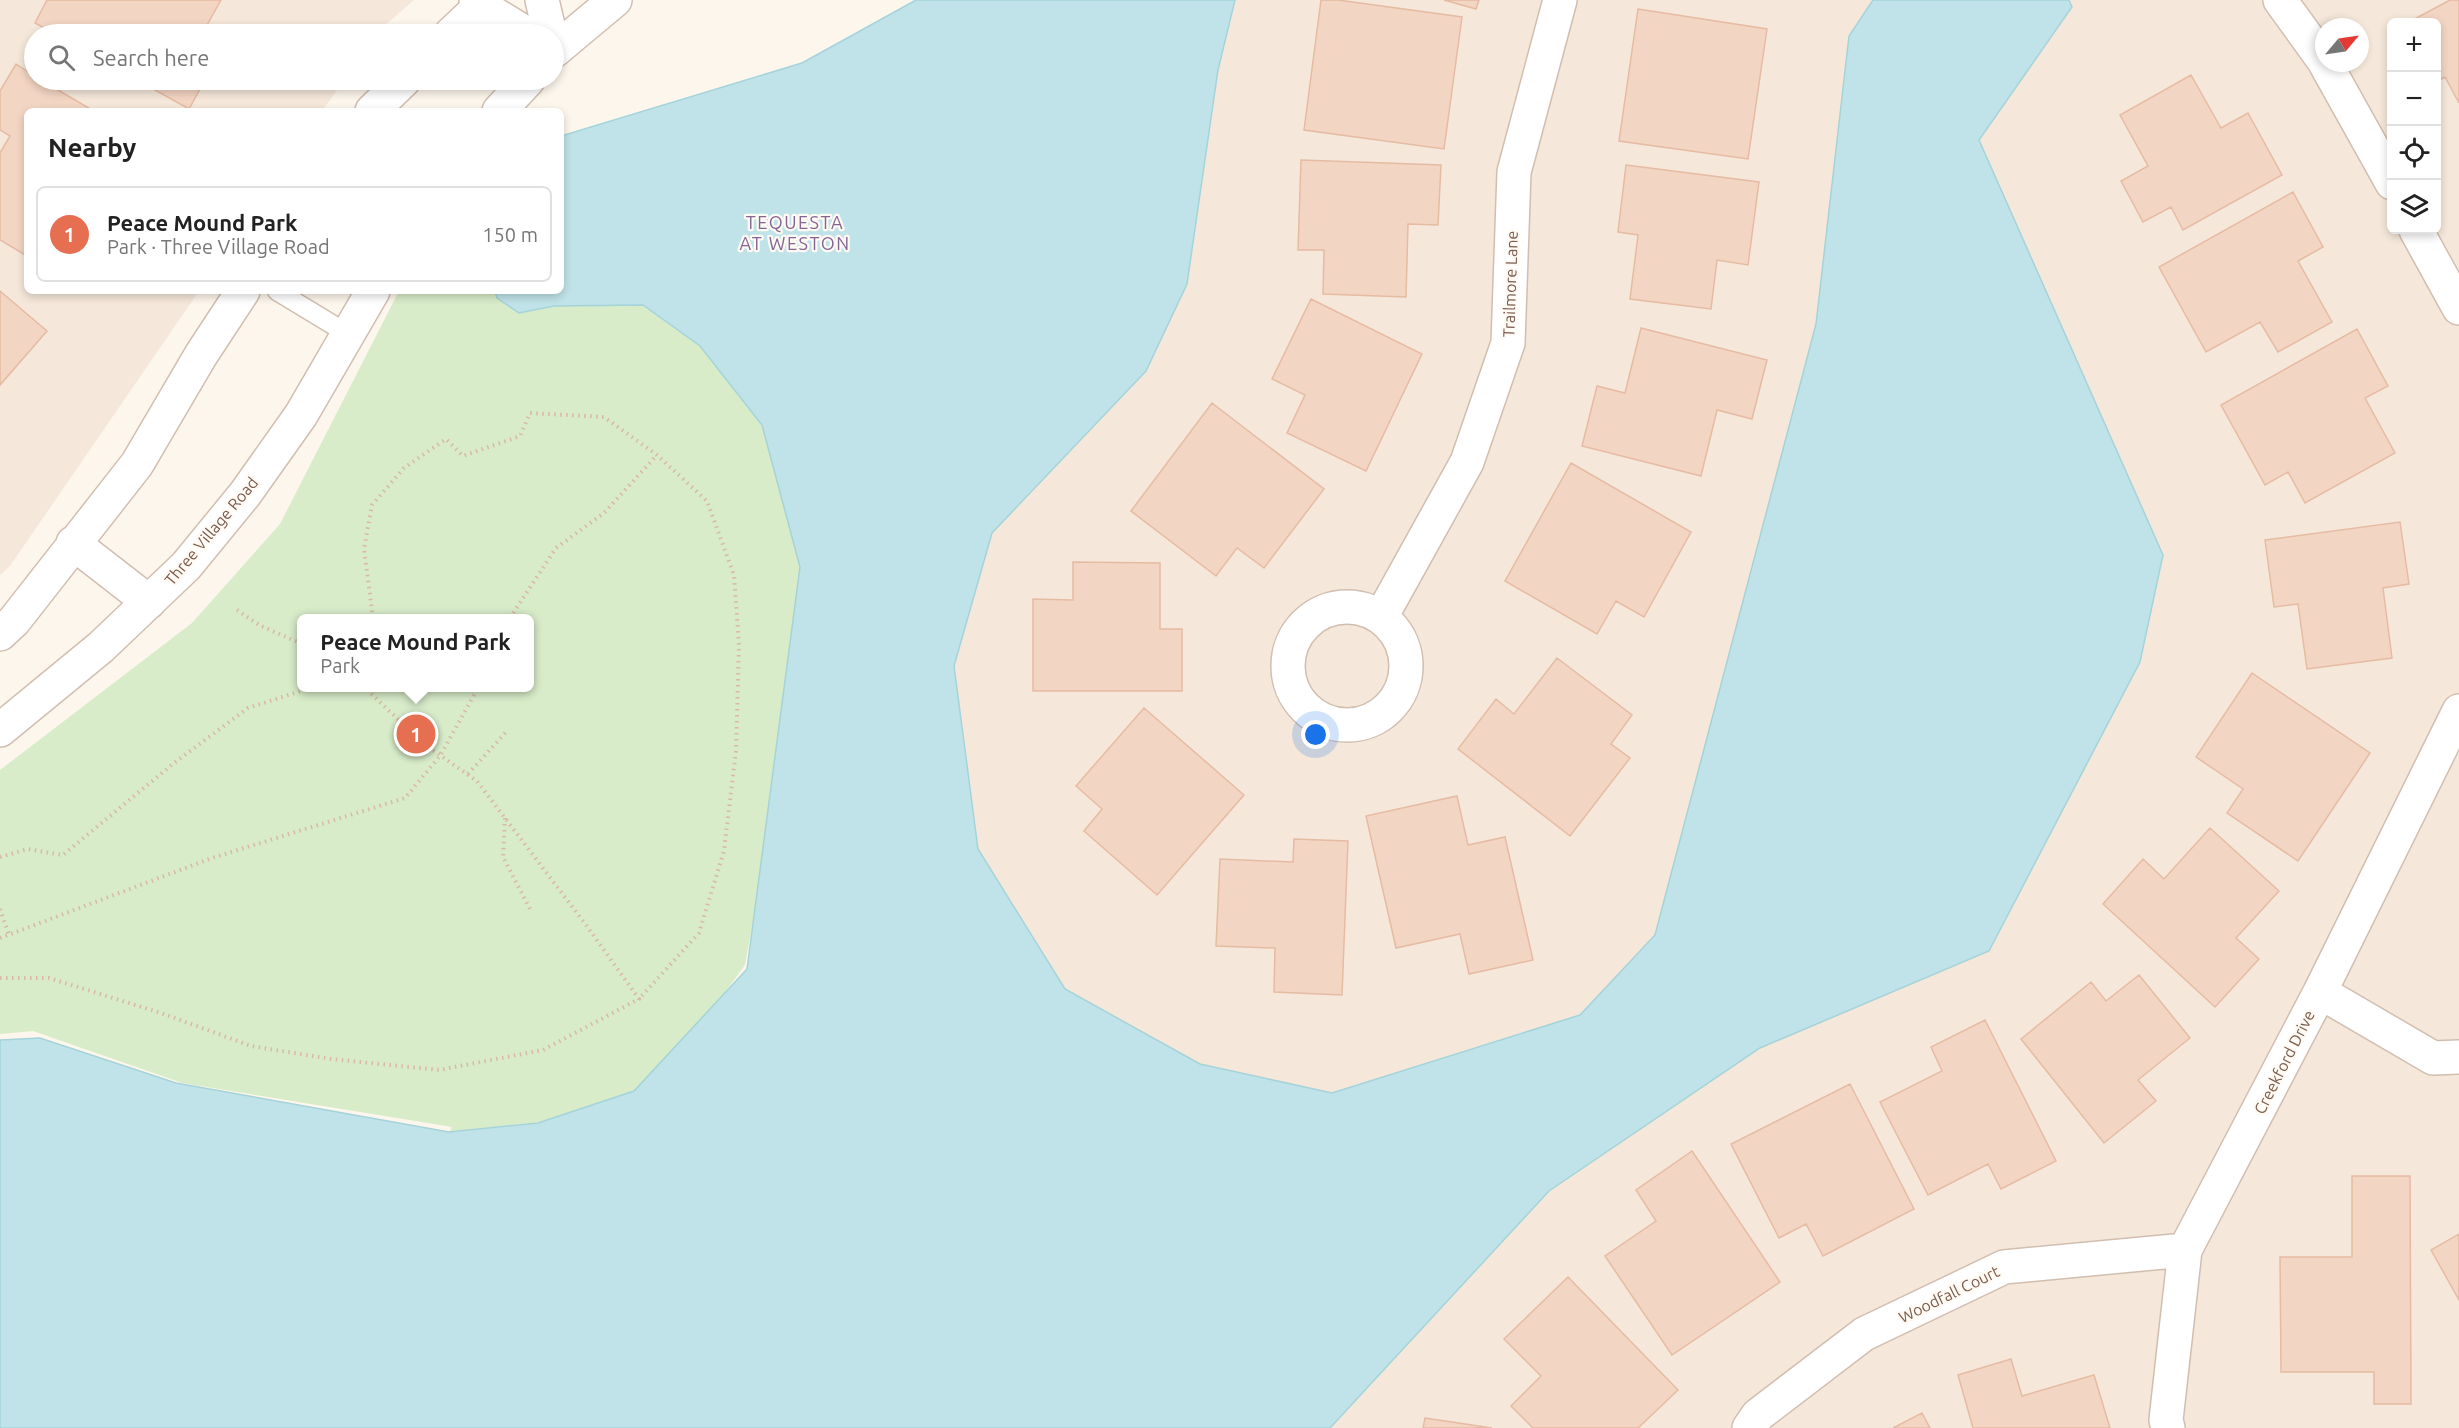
<!DOCTYPE html>
<meta charset="utf-8">
<style>
body{margin:0;font-family:Ubuntu,sans-serif;background:#f2f2f2;color:#222}
.controls{position:absolute;right:18px;top:18px;display:grid;overflow:hidden;border-radius:9px;box-shadow:0 3px 9px #0003}
.controls button{width:54px;height:54px;display:grid;place-items:center;padding:0;border:0;border-bottom:2px solid #e0e0e0;background:#fff;color:#222;font:30px sans-serif}
.compass{position:absolute;left:2315px;top:18px;width:54px;height:54px;border-radius:50%;background:#fff;box-shadow:0 3px 9px #0003;rotate:61deg}
.you{position:absolute;left:1316px;top:735px;width:21px;height:21px;margin:-15px;border:4px solid #fff;border-radius:50%;background:#1a73e8;box-shadow:0 0 0 9px #1a73e833}
.badge{display:grid;place-items:center;width:39px;height:39px;border-radius:50%;background:#e76f51;color:#fff;font-size:20px;font-weight:700}
.pin{position:absolute;translate:-50% -50%;border:3px solid #fff;box-shadow:0 2px 6px #0006}
.popup{position:absolute;left:297px;top:614px;width:237px;height:78px;box-sizing:border-box;display:grid;place-content:center;border-radius:9px;background:#fff;filter:drop-shadow(0 2px 4px #0005);font-size:20px;white-space:nowrap;color:#767676}
.popup b{font-size:22px;color:#222}
.popup::after{content:'';position:absolute;left:50%;top:100%;margin-left:-12px;border:12px solid transparent;border-top-color:#fff}
.list{margin:0;padding:0;list-style:none}
h2{display:flex;justify-content:space-between;align-items:center;height:78px;margin:0;padding:0 24px;font-size:26px}
h2 small{font-size:20px;font-weight:400;color:#767676}
.list li{display:grid;grid-template-columns:39px 1fr auto;gap:18px;align-items:center;box-sizing:border-box;height:96px;margin:0 12px 12px;padding:0 12px;border:2px solid #e0e0e0;border-radius:9px}
.list b{display:block;font-size:22px;white-space:nowrap}
.list p{margin:0;font-size:20px;white-space:nowrap;color:#767676}
.list em{font-size:20px;font-style:normal;color:#767676}
.icon{flex:none;width:33px;height:33px;fill:none;stroke:currentColor;stroke-width:2;stroke-linecap:round;stroke-linejoin:round}
.map{position:relative;flex:none;width:2459px;height:1428px;overflow:hidden}
.search{position:absolute;background:#fff;box-shadow:0 3px 9px #0003;left:24px;top:24px;width:540px;height:66px;display:flex;align-items:center;gap:15px;box-sizing:border-box;padding:0 21px;border-radius:33px;color:#767676;font-size:22px}
.panel{position:absolute;background:#fff;box-shadow:0 3px 9px #0003;left:24px;top:108px;width:540px;height:186px;border-radius:9px}
.map>svg:first-child{display:block}
</style>
<div class="map">
<svg width="2459" height="1428" viewBox="0 0 2459 1428">
<rect width="100%" height="100%" fill="#fdf6ec"/>
<path fill="#f5e8da" fill-rule="evenodd" d="M0,0H414L375,34H34V80H344L322,111H27V291H199L10,566L0,575Z
M1235,0H2459V1428H1205L1065,989L978,849L954,666L992,533L1145,371L1187,284L1218,70ZM2392,22H2436V230H2392ZM2324,27H2360V63H2324Z"/>
<path fill="#d8ecc9" fill-rule="evenodd" d="M399,291H495L497,298L519,313L554,306L643,305L700,346L762,425L800,566L780,772L745,965L720,999L636,1090L541,1122L449,1132L452,1127L182,1083L33,1031L0,1034V770L192,623L280,524ZM302,618H530V688H302Z"/>
<path fill="#bfe3e8" stroke="#a5d3da" stroke-width="1.5" d="M916,0H1235L1218,70L1187,284L1146,371L992,533L954,666L978,849L1065,989L1200,1064L1332,1093L1580,1015L1655,935L1816,324L1849,36L1873,0H2069L2072,7L1979,140L2163,555L2140,662L1989,951L1760,1048L1549,1191L1330,1428H0V1040L40,1038L176,1083L449,1132L538,1123L634,1091L747,969L800,567L762,425L700,346L643,305L554,306L519,313L497,298L495,291H561V136L802,63Z"/>
<path fill="#f3d5c3" stroke="#e6bba3" stroke-width="1.5" d="M47,0H221L202,34H55L35,23Z
M1321,0H1338L1462,17L1444,149L1304,130Z
M1444,0H1479L1476,9Z
M2450,0H2459V103L2445,77L2436,82V22H2409Z
M1638,9L1767,29L1748,159L1619,141Z
M16,64L34,76V80H41L94,111H27V256L0,240V153L10,136L0,130V91Z
M2191,75L2221,128L2248,113L2282,175L2183,230L2171,207L2143,222L2121,181L2148,166L2120,115Z
M137,80H205L189,109Z
M1301,160L1441,165L1438,225L1408,224L1406,297L1323,294L1324,250H1298Z
M1626,165L1759,182L1748,265L1717,260L1711,309L1630,299L1638,235L1618,232Z
M2293,192L2323,247L2298,261L2332,322L2278,352L2260,322L2206,352L2159,267Z
M0,291L47,331L0,385Z
M1311,299L1422,354L1366,471L1287,433L1305,395L1272,379Z
M1641,328L1767,360L1752,419L1717,410L1701,476L1582,446L1597,386L1625,393Z
M2357,329L2388,386L2365,398L2395,453L2305,503L2288,472L2265,485L2221,405Z
M1212,403L1324,489L1264,568L1237,548L1216,576L1131,511Z
M1571,463L1691,532L1644,617L1616,601L1597,634L1505,581Z
M2400,522L2409,584L2383,588L2392,658L2307,669L2298,604L2274,607L2265,540Z
M1073,562L1160,563V629H1182V691H1033V599L1073,600Z
M1557,658L1632,715L1611,744L1630,758L1570,836L1458,749L1496,699L1514,714Z
M2252,673L2370,753L2298,861L2227,813L2243,789L2196,757Z
M1144,708L1244,795L1157,895L1084,831L1102,809L1076,786Z
M1457,796L1468,845L1505,837L1533,960L1469,974L1460,934L1396,948L1366,816Z
M2210,828L2279,891L2236,938L2259,959L2215,1007L2103,904L2143,859L2164,879Z
M1294,839L1348,841L1342,995L1274,992L1275,948L1216,946L1220,859L1293,862Z
M2139,975L2190,1038L2138,1080L2156,1101L2104,1143L2021,1039L2091,982L2106,1001Z
M1985,1020L2056,1161L2001,1189L1988,1164L1928,1195L1880,1102L1942,1071L1931,1047Z
M1850,1084L1914,1209L1823,1256L1806,1224L1779,1238L1731,1144Z
M1692,1151L1780,1282L1672,1355L1605,1256L1656,1221L1636,1190Z
M2352,1176H2410L2411,1404H2374V1372H2281L2280,1257H2352Z
M2459,1234V1300L2431,1250Z
M1568,1277L1678,1390L1638,1428H1533L1511,1406L1541,1376L1504,1339Z
M2011,1359L2022,1396L2094,1375L2110,1428H1973L1958,1375Z
M1922,1413L1930,1428H1893Z
M1425,1418L1492,1428H1423Z"/>
<g fill="none" stroke-linecap="round" stroke-linejoin="round">
<defs>
<path id="service" d="M277,291L348,334"/>
<path id="minor" d="M476,0L481,6L527,34
M542,0L550,34
M2280,0L2324,61
M451,34L487,0
M554,51L615,0
M2325,63L2392,183
M372,111L404,80
M499,111L528,80
M2416,230L2459,308
M73,543L149,602
M1288 666a59 59 0 1 1 118 0a59 59 0 1 1-118 0Z
M1381,617L1467,462L1508,343L1514,172L1560,0
M0,634L14,621L137,464L201,355L243,291
M0,730L101,647L186,566L245,494L301,415L373,291
M2320,992L2433,1058L2459,1057
M1749,1428L1758,1415L1864,1334L2004,1267L2185,1250
M2168,1428L2166,1420L2185,1250L2320,992L2459,711"/>
</defs>
<use href="#service" stroke="#d1beb0" stroke-width="21"/>
<use href="#minor" stroke="#d1beb0" stroke-width="36"/>
<path stroke="#d9b8a5" stroke-width="4" stroke-dasharray="1.5 4.5" stroke-linecap="butt" d="M237,610L259,625L302,644
M373,618L364,549L372,505L404,468L446,439L463,456L520,436L530,413L604,417L657,455L707,501L734,575L739,645L736,751L724,851L699,933L639,999
M510,618L556,548L604,513L657,455
M468,774L507,731
M505,818L503,857L531,911
M0,857L28,849L63,855L174,763L248,708L310,688
M0,909L9,935
M0,938L212,858L405,798L440,756L478,688
M0,978H49L161,1013L251,1046L331,1059L439,1070L543,1050L639,999L586,925L477,781L424,744L365,688"/>
<use href="#service" stroke="#fff" stroke-width="18"/>
<use href="#minor" stroke="#fff" stroke-width="33"/>
</g>
<g text-anchor="middle" dominant-baseline="central" stroke-width="4.5" stroke-linejoin="round" paint-order="stroke">
<g font-size="16" fill="#7a5c4d" stroke="#fffaf3">
<text transform="translate(1510 284) rotate(-88)">Trailmore Lane</text>
<text transform="translate(211 531) rotate(-50)">Three Village Road</text>
<text transform="translate(2284 1062) rotate(-63)">Creekford Drive</text>
<text transform="translate(1949 1294) rotate(-26)">Woodfall Court</text>
</g>
<g font-size="18" letter-spacing="1.5" fill="#846695" stroke="#fffaf3">
<text x="795" y="222">TEQUESTA<tspan x="795" dy="21">AT WESTON</tspan></text>
</g>
</g>
</svg>
<div class="controls">
<button>+</button>
<button>−</button>
<button><svg class="icon" aria-label="locate" viewBox="0 0 24 24"><circle cx="12" cy="12" r="6"/><path d="M12 2v4M12 18v4M2 12h4M18 12h4"/></svg></button>
<button><svg class="icon" aria-label="layers" viewBox="0 0 24 24"><path d="M12 4l9 5-9 5-9-5zM3 14l9 5 9-5"/></svg></button>
</div>
<svg class="compass" viewBox="-18 -18 36 36"><path d="M0-13l5 13h-10z" fill="#e53935"/><path d="M0 13l5-13h-10z" fill="#767676"/></svg>
<div class="you"></div>
<div class="pin badge" style="left:416px;top:734px">1</div>
<div class="popup"><b>Peace Mound Park</b>Park</div>
<div class="search"><svg class="icon" aria-label="search" viewBox="0 0 24 24"><circle cx="10" cy="10" r="6"/><path d="M15 15l6 6"/></svg>Search here</div>
<section class="panel">
<h2>Nearby<small></small></h2>
<ul class="list">
<li><span class="badge">1</span><div><b>Peace Mound Park</b><p>Park · Three Village Road</p></div><em>150 m</em></li>
</ul>
</section>
</div>
